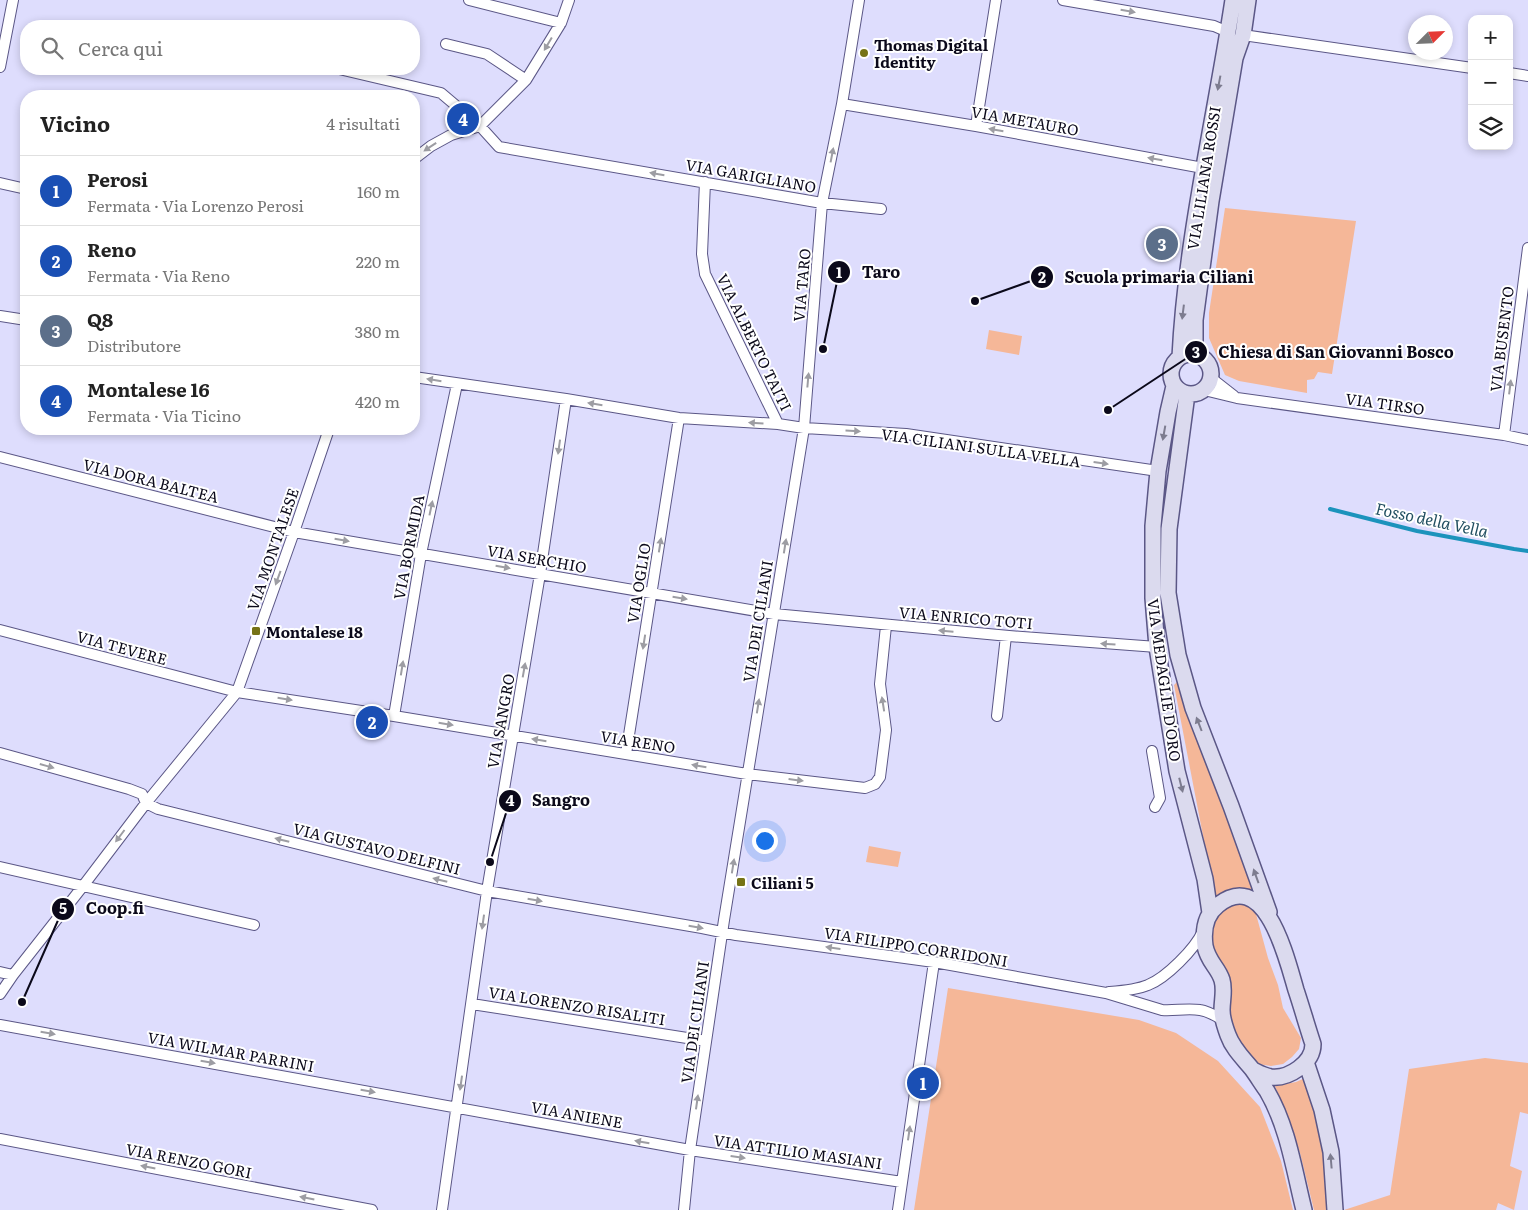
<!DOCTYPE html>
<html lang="it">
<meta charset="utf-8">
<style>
body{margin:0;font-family:Literata,serif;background:#f6f6f6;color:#222}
.controls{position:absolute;right:15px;top:15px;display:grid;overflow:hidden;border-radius:10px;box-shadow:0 2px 8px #0003}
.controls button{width:45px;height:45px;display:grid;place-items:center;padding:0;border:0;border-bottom:1px solid #e0e0e0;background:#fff;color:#222;font:25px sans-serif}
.compass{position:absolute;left:1408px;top:15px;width:45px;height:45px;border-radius:50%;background:#fff;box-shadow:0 2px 8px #0003;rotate:66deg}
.you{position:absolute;left:764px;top:840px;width:18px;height:18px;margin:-12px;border:4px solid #fff;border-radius:50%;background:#1a73e8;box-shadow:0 0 0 8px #1a73e833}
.badge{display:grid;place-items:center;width:32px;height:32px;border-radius:50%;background:#7c3aed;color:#fff;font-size:16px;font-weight:700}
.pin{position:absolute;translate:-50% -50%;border:2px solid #fff;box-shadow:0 1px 5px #0006}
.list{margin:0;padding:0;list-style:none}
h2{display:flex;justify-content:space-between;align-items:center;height:65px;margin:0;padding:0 20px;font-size:21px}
h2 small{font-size:16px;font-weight:400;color:#767676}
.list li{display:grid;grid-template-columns:32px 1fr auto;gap:15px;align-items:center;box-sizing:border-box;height:70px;padding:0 20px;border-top:1px solid #e0e0e0}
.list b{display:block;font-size:19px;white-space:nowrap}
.list p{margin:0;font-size:16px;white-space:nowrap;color:#767676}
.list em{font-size:16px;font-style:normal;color:#767676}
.icon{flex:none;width:28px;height:28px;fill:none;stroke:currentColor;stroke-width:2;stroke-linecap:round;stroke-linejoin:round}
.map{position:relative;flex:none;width:1528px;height:1210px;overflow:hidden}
.search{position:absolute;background:#fff;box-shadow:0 2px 8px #0003;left:20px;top:20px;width:400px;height:55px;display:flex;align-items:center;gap:12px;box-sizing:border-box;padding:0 18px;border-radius:20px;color:#767676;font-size:19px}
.panel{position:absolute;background:#fff;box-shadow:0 2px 8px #0003;left:20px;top:90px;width:400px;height:345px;border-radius:20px}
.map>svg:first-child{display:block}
</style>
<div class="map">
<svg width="1528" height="1210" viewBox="0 0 1528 1210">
<rect width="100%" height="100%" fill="#deddfd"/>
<path fill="#f5b798" d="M1225,208L1356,221L1332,374L1318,372L1314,379L1307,380V393L1239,381L1225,375L1209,338V313Z
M989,330L1022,336L1019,355L986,349Z
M1177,682L1178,683L1194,731L1255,891C1237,887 1230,889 1215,898L1174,685Z
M869,846L901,852L898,867L866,862Z
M1241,902L1251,907L1256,914L1268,958L1278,985L1283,1008L1301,1038L1299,1049L1292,1057L1283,1064L1271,1066L1258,1064L1247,1055L1236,1039L1228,1022L1208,930L1216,914L1227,906Z
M948,988L1139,1020L1176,1033L1218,1061L1260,1107L1281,1161L1293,1210H914Z
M1485,1058L1528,1063V1114L1520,1112L1510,1166L1522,1171L1514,1210L1498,1203L1496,1210H1344L1390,1195L1409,1069Z
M1305,1078L1322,1135L1328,1210H1314L1300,1153L1290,1123L1275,1086L1296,1082Z"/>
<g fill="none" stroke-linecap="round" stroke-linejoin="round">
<path stroke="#1c93bc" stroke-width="4" d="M1330,509L1417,531L1514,549L1528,551"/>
<defs>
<path id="street" d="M469,0L561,23
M1063,0L1214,26L1228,32
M1243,35L1472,68
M446,44L487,54L526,80
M0,67L13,0
M339,69L441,93L480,126L499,147L822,203L881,209
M1509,73L1528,76
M842,104L976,126L1203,168
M976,126L996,0
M414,159L431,146L451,135L480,126L526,80L561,23L569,0
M705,182L702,254L705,274L778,424
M0,183L26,189
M0,316L26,320
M414,377L566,399L679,418L778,424L804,428L906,434L1158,471
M1211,378L1234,396
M1204,390L1237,398L1504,435L1528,440
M1504,435L1528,248
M0,457L294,532L774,614L1009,636L1157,647
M0,630L237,692L394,716L747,774L865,788L875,784L880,777L886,730L880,684L886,626
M394,716L421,554L457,384
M997,716L1006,636
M1152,751L1160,798L1155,807
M0,753L129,789L142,794L146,803L158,809L487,891L702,928L736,935L934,962L1106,993L1162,1010C1174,1011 1187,1008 1200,1010C1208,1011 1216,1016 1223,1020
M626,754L679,418
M0,867L254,925
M0,972L13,975
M1109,992C1122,991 1136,990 1148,985C1166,978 1195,949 1203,931
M0,994L13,975L83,886L146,803L237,692L294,532L329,429
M472,1004L706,1041
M0,1025L690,1150L902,1182
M0,1139L372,1210
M442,1210L487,891L540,574L566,399
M684,1210L690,1150L724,920L804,428L822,203L842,104L859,0
M898,1210L934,962"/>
<path id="secondary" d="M1171 374a20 20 0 1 1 40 0a20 20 0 1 1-40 0Z
M1195,354V320L1211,201L1235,58L1243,35L1248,0
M1180,357C1186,237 1215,119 1233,0
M1174,386L1168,412L1158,471L1153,526V598L1157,647L1177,771L1205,879L1210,913
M1187,394L1169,529L1168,593L1178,655L1193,708L1231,806L1269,912
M1306,1062L1322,1110L1331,1152L1335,1210
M1253,1070C1259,1073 1264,1076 1271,1077C1289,1079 1313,1063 1313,1044C1307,1026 1302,1008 1296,990C1287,960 1266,867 1218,905C1205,915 1203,931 1205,946C1208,962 1218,967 1222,980C1225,990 1222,1000 1222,1010C1222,1018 1225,1027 1228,1035C1233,1049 1243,1058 1252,1069C1257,1076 1262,1084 1267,1091C1288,1127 1294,1170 1304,1210"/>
</defs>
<use href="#street" stroke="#5b5786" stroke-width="12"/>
<use href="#secondary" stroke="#5b5786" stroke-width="18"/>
<use href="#street" stroke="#fff" stroke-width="10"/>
<use href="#secondary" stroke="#dbdaee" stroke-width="15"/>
</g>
<defs><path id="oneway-solid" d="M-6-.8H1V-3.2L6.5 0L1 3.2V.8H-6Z" transform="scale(1.25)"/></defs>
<g fill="#9d9da3">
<use href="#oneway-solid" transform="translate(1128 11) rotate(10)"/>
<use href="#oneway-solid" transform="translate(548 44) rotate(121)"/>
<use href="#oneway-solid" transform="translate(996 130) rotate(-170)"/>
<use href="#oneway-solid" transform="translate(430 147) rotate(146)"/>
<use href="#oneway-solid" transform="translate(832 155) rotate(-79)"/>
<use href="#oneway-solid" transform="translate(1155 159) rotate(-170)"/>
<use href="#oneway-solid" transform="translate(657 174) rotate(-170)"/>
<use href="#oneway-solid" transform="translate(434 380) rotate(-171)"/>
<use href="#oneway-solid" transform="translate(808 380) rotate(-85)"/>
<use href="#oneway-solid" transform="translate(1510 387) rotate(-83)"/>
<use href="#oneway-solid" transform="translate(595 404) rotate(-171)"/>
<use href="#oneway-solid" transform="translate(756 423) rotate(-176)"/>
<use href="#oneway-solid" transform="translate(853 431) rotate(3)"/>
<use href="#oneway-solid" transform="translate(559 447) rotate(98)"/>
<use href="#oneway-solid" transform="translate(1101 463) rotate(8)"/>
<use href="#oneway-solid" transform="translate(431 508) rotate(-78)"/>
<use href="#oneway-solid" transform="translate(342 540) rotate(10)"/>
<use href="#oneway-solid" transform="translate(660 545) rotate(-81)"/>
<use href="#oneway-solid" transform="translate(785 546) rotate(-81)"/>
<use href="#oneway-solid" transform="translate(503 567) rotate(10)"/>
<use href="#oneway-solid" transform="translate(278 578) rotate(110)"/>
<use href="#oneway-solid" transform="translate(680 598) rotate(9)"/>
<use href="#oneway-solid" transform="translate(946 631) rotate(-175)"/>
<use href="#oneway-solid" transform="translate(644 642) rotate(99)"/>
<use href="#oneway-solid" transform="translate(1108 644) rotate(-176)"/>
<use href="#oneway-solid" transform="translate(402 668) rotate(-81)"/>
<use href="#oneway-solid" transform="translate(524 670) rotate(-80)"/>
<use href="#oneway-solid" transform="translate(285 699) rotate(9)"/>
<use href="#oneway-solid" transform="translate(883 704) rotate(-99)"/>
<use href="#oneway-solid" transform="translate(758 706) rotate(-81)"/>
<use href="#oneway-solid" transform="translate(446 724) rotate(9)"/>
<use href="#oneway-solid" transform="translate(539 740) rotate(-171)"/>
<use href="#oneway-solid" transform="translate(47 766) rotate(16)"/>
<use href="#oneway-solid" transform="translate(699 766) rotate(-170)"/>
<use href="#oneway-solid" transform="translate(796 780) rotate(7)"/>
<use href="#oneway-solid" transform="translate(120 836) rotate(127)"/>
<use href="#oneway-solid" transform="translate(282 840) rotate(-166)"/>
<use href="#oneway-solid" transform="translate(733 866) rotate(-81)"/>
<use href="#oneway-solid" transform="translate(440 880) rotate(-166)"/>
<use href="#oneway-solid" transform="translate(535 900) rotate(10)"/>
<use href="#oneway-solid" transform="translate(483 922) rotate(98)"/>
<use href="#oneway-solid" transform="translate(696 927) rotate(10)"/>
<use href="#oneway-solid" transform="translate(833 948) rotate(-172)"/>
<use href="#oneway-solid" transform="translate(48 1033) rotate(10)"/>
<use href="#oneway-solid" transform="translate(208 1062) rotate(10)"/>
<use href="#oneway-solid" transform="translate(461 1083) rotate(98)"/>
<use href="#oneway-solid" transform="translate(368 1091) rotate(10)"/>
<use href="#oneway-solid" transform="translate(697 1102) rotate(-82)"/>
<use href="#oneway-solid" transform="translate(909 1133) rotate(-82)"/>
<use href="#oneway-solid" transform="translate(642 1142) rotate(-170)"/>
<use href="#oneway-solid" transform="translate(738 1157) rotate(8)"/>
<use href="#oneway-solid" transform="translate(148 1167) rotate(-169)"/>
<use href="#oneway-solid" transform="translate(307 1198) rotate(-169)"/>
</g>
<g fill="#7d7c8f">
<use href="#oneway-solid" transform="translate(1219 83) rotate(101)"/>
<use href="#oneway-solid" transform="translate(1183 312) rotate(97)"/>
<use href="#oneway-solid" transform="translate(1164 433) rotate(100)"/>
<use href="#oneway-solid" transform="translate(1199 724) rotate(-111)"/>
<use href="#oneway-solid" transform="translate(1181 785) rotate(76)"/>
<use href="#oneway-solid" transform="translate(1256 876) rotate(-110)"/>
<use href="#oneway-solid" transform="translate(1331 1161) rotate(-95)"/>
</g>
<g fill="#767316" stroke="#fff" stroke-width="2">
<circle cx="864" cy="53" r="5"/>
<rect x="251" y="626" width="10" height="10" rx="2.5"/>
<rect x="736" y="877" width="10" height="10" rx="2.5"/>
</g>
<g text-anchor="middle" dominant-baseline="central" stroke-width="4" stroke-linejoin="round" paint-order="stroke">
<g font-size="15" font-weight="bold" fill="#0b091a" stroke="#fff" text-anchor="start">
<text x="874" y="44">Thomas Digital<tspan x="874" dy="17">Identity</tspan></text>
<text x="266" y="631">Montalese 18</text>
<text x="751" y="882">Ciliani 5</text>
</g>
<g font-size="15" fill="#0b091a" stroke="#fff">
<text transform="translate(1025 120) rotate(10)">VIA METAURO</text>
<text transform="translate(751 175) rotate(10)">VIA GARIGLIANO</text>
<text transform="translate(1203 178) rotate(-81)">VIA LILIANA ROSSI</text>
<text transform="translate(801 285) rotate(-85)">VIA TARO</text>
<text transform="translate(1501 339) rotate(-83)">VIA BUSENTO</text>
<text transform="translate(755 342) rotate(64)">VIA ALBERTO TAITI</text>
<text transform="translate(1385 403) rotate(8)">VIA TIRSO</text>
<text transform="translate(981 447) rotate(8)">VIA CILIANI SULLA VELLA</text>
<text transform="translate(151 480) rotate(14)">VIA DORA BALTEA</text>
<text transform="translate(408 547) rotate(-79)">VIA BORMIDA</text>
<text transform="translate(272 549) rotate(-71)">VIA MONTALESE</text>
<text transform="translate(537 558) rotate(10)">VIA SERCHIO</text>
<text transform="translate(638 583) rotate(-81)">VIA OGLIO</text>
<text transform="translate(966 617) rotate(5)">VIA ENRICO TOTI</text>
<text transform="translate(757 621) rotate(-81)">VIA DEI CILIANI</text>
<text transform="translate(122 647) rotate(15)">VIA TEVERE</text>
<text transform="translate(1165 680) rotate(82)">VIA MEDAGLIE D'ORO</text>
<text transform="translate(500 721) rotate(-80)">VIA SANGRO</text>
<text transform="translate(638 741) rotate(9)">VIA RENO</text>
<text transform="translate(377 848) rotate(14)">VIA GUSTAVO DELFINI</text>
<text transform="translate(916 946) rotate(9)">VIA FILIPPO CORRIDONI</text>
<text transform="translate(577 1005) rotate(9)">VIA LORENZO RISALITI</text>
<text transform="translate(694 1022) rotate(-82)">VIA DEI CILIANI</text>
<text transform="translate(231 1051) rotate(10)">VIA WILMAR PARRINI</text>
<text transform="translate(577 1114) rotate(10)">VIA ANIENE</text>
<text transform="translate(798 1151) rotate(8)">VIA ATTILIO MASIANI</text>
<text transform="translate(189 1160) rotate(11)">VIA RENZO GORI</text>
</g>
<g font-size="16" font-style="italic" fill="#224f61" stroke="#fff">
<text transform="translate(1432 519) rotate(12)">Fosso della Vella</text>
</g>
</g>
<path fill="none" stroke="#0b091a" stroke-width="2" d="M823 349L839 272M975 301L1042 277M1108 410L1196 352M490 862L510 801M22 1002L63 909"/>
<g fill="#0b091a" stroke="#fff" stroke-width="2">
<circle cx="823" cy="349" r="5"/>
<circle cx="975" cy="301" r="5"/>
<circle cx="1108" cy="410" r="5"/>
<circle cx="490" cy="862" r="5"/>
<circle cx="22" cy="1002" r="5"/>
<circle cx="839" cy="272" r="12"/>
<circle cx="1042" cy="277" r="12"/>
<circle cx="1196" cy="352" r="12"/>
<circle cx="510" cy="801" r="12"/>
<circle cx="63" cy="909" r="12"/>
</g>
<g font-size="15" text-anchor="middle" font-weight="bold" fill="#fff">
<text x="839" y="278">1</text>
<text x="1042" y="283">2</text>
<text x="1196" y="358">3</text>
<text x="510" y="806">4</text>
<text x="63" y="914">5</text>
</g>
<g font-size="16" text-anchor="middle" font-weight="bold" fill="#0b091a" stroke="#fff" stroke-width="4" stroke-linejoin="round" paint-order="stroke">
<text x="881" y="278">Taro</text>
<text x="1159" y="283">Scuola primaria Ciliani</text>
<text x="1336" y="358">Chiesa di San Giovanni Bosco</text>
<text x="561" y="806">Sangro</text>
<text x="115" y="914">Coop.fi</text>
</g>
</svg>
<div class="controls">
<button>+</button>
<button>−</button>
<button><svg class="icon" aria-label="layers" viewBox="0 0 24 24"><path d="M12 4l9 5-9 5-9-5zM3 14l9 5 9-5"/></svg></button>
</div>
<svg class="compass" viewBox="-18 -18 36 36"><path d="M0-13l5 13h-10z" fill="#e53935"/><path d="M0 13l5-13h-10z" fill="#767676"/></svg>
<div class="you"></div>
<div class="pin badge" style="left:923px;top:1083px;background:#1a4fb4">1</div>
<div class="pin badge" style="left:372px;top:722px;background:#1a4fb4">2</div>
<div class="pin badge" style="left:1162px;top:244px;background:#5c6f8a">3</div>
<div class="pin badge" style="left:463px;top:119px;background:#1a4fb4">4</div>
<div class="search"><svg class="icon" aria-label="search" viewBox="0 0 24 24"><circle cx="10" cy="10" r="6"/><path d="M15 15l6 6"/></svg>Cerca qui</div>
<section class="panel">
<h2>Vicino<small>4 risultati</small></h2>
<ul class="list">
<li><span class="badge" style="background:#1a4fb4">1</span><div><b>Perosi</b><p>Fermata · Via Lorenzo Perosi</p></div><em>160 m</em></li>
<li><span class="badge" style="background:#1a4fb4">2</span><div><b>Reno</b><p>Fermata · Via Reno</p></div><em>220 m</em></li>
<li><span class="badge" style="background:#5c6f8a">3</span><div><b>Q8</b><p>Distributore</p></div><em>380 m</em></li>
<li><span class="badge" style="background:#1a4fb4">4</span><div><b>Montalese 16</b><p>Fermata · Via Ticino</p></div><em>420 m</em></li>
</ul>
</section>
</div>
